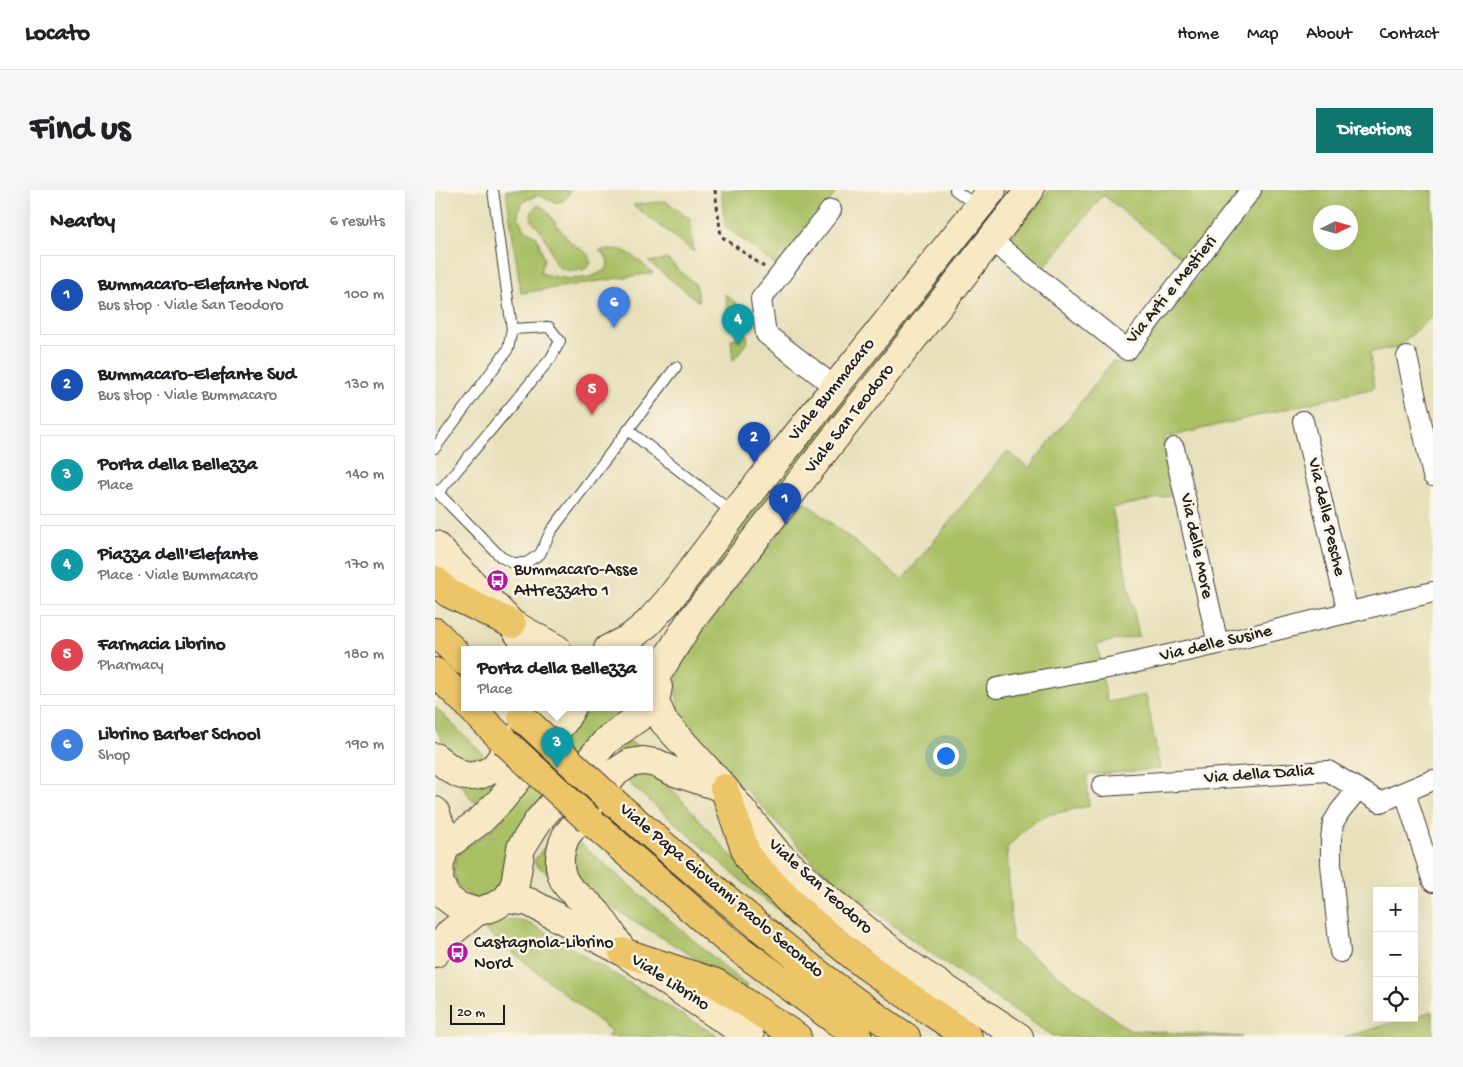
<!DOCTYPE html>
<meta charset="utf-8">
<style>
body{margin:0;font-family:"Gochi Hand",sans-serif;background:#f6f6f6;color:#202124}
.controls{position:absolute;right:15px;bottom:15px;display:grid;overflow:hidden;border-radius:0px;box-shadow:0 5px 20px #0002}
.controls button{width:45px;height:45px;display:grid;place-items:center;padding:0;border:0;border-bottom:1px solid #e0e0e0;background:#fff;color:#202124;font:25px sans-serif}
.compass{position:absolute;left:878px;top:15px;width:45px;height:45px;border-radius:50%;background:#fff;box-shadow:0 5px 20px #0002;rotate:85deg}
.scale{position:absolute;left:15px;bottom:12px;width:55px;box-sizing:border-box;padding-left:5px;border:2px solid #1c1c1c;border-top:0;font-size:14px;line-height:18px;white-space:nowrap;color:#1c1c1c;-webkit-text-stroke:4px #fcf5e5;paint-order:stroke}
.you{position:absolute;left:510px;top:565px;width:18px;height:18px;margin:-12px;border:4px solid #fff;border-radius:50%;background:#1a73e8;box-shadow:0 0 0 8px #1a73e833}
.badge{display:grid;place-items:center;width:32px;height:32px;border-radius:50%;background:#0f766e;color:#fff;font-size:16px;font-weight:700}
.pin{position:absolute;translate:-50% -41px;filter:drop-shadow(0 1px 2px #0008)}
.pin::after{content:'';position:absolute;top:26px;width:18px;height:15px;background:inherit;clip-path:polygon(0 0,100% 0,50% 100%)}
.popup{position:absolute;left:26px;top:456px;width:192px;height:65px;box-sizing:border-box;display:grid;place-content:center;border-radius:0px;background:#fff;filter:drop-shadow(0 1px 4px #0005);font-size:16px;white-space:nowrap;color:#757577}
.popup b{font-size:19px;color:#202124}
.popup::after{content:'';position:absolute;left:50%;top:100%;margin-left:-10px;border:10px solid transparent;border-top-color:#fff}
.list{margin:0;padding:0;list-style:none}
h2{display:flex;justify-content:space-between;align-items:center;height:65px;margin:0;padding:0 20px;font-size:21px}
h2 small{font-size:16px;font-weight:400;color:#757577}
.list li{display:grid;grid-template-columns:32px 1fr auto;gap:15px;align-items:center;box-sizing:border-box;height:80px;margin:0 10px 10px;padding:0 10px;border:1px solid #e0e0e0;border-radius:0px}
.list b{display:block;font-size:19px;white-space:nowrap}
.list p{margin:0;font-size:16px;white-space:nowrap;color:#757577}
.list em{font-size:16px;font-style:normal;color:#757577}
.icon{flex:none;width:28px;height:28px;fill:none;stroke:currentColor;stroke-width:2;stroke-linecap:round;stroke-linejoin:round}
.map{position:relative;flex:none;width:998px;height:847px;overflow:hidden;border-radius:0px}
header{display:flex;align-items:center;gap:30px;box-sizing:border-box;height:70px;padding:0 25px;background:#fff;border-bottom:1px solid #e0e0e0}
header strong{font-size:24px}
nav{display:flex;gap:28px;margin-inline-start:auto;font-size:18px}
.intro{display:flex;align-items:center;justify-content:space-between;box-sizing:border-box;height:120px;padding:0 30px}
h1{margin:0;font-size:35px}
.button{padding:12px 22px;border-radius:0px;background:#0f766e;color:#fff;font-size:18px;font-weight:700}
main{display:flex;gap:30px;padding:0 30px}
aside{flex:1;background:#fff;border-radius:0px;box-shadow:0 5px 20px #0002}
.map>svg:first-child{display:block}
</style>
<header>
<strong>Locato</strong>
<nav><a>Home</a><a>Map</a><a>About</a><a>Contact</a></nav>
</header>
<div class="intro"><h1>Find us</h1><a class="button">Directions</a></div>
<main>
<aside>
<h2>Nearby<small>6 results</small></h2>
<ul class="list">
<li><span class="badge" style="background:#1a4fb4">1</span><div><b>Bummacaro-Elefante Nord</b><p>Bus stop · Viale San Teodoro</p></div><em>100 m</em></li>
<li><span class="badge" style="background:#1a4fb4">2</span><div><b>Bummacaro-Elefante Sud</b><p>Bus stop · Viale Bummacaro</p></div><em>130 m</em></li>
<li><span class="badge" style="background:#0f9aa8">3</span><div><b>Porta della Bellezza</b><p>Place</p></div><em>140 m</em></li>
<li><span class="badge" style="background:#0f9aa8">4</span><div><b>Piazza dell'Elefante</b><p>Place · Viale Bummacaro</p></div><em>170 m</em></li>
<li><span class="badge" style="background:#e0444e">5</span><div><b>Farmacia Librino</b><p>Pharmacy</p></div><em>180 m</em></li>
<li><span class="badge" style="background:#3f7fe0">6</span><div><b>Librino Barber School</b><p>Shop</p></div><em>190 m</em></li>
</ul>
</aside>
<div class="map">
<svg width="998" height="847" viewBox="0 0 998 847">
<rect width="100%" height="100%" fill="#fcf5e5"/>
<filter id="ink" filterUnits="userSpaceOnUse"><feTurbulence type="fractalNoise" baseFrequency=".02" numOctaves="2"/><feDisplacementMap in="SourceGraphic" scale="10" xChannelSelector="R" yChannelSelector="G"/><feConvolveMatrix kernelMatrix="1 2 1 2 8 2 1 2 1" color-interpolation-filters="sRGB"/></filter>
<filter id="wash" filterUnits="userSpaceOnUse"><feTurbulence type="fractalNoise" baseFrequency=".0096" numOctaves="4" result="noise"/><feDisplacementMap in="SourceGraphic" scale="20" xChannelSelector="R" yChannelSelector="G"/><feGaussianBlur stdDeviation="1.12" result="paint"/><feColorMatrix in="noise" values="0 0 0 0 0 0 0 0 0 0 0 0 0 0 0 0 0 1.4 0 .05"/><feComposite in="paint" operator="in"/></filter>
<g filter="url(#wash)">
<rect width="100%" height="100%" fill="#e7e0bb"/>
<path fill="#a8bf64" stroke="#626e40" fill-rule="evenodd" d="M71,0H135C134,7 128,13 120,12C115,11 108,7 103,5L89,11L84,19L83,27L89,39L100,45L104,53L109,69L105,83C127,89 152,94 172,78C174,70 172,65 164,61C190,53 200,68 218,83L86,103Z
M286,0H403L343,77L290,36Z
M570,0H583L248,420L246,413Z
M614,0H998V125L962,158L935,162L939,198L729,248L739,305L677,318L704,446L662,454L672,512L711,505L725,579L652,585L654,616L612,625L596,633L572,658L577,750L694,840L807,847H619L481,753L383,677L256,541C237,510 238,497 249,464L369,311L467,390L572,261L594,278L677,172L694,174L766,83L668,5L609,78L574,49ZM886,22H916V52H886Z
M231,11L255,29L259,62L198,15Z
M101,16H104L109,18C119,30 126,43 138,54C142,58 153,62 155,68C160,83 131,84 123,76C117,71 117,63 114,56C111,50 108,44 104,39C102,36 98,33 97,30C95,25 97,20 101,16Z
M232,69L261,95L264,112L214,72Z
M290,104L308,119L313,151L298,171L296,149L307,147L304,124L293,125Z
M0,517L54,570L43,578L15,564L0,537Z
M114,517H122L47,611L40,612L37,610L24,591Z
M154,517H205L193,523L179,527L173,532L78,653L71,691L55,706L40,708L33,705L23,696L18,683L21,667L26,660L47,647L60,636Z
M192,552H196L205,558L198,564L120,689L100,674V669L189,553Z
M190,584H224L290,659L370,740L317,700L187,587Z
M139,648L313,797H308L145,698L133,679Z
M81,729L98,735L284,847H172L176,841L47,738L64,731Z
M998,821V847H910L974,828H979V827Z"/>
</g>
<g filter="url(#ink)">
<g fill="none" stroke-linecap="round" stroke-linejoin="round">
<defs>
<path id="lane" d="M520,0L542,16
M193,240L298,323
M0,258L73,159L77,139L58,0
M0,300L66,367L78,373H91L105,364L116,341L241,177
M3,303L116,168L125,151L114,137L77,139"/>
<path id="street" d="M396,20L326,109L331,144L400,197
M556,50L692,160L816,0
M972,167L998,286
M868,231L913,423
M739,258L783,454
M562,498L684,476L783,454L998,402
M667,596L893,581L945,612L998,590
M970,602L998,692
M905,762L896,674V649L898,633L905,621L923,599"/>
<path id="secondary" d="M0,355L77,434L94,459
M81,436L122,459
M173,459L195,448L213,433L233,411L299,324L557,0
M221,486L254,433L595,0
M220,512L229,532L289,598L342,663L390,707L473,774L584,847
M0,567C22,584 31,594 58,579L106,517
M0,621L7,640L10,657L5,673L4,691L11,707L23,716L41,722L58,717L72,709L80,694L86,658L103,631L172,550L207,525L220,512L223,497
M10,657L46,630L66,610L129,531L137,517
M72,709L94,712L188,762L315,847
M188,762C180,749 172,735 162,723C155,714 144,708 136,700C121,685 123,663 131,646L181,582L195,573L208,571L221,573L237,581L288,598
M0,763L15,743L41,722"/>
<path id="primary" d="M0,390L13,403L77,434
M0,442L29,471
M0,482L29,511
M35,517L69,551
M289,598L313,668L367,724L427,773L496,822L533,847
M173,607C269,690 365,776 471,847
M154,630L292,750L423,847
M188,762L281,793L362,847"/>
</defs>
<use href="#lane" stroke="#3a3934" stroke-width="12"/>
<use href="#street" stroke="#3a3934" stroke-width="22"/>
<use href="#secondary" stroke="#3a3934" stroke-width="30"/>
<use href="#primary" stroke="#3a3934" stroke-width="30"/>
<path stroke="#3a3934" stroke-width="3" stroke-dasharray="4 4" stroke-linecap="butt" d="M280,0L286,46L329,77"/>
<use href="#lane" stroke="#fff" stroke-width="10"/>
<use href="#street" stroke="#fff" stroke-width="20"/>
<use href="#secondary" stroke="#f8e8c3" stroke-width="28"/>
<use href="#primary" stroke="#edc569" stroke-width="28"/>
<defs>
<path id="primary-bridge" d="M87,527L173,607
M69,551L154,630"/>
</defs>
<use href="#primary-bridge" stroke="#3a3934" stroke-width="30" stroke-linecap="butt"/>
<use href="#primary-bridge" stroke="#edc569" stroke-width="28"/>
</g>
</g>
<defs>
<symbol id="bus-disc" viewBox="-11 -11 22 22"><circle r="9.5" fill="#b5179e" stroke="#fcf5e5"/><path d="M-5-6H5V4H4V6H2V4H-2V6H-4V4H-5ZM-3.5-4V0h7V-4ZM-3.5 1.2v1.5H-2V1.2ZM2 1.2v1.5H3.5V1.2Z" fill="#fff"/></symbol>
</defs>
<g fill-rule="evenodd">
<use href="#bus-disc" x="50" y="378" width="25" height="25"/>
<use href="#bus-disc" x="10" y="750" width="25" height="25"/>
</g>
<g text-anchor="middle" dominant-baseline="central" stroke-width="5" stroke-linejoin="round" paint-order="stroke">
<g font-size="18" fill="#1c1c1c" stroke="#fcf5e5">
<text transform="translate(737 100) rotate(-51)">Via Arti e Mestieri</text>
<text transform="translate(397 200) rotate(-51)">Viale Bummacaro</text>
<text transform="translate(415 229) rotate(-52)">Viale San Teodoro</text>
<text transform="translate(891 327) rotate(77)">Via delle Pesche</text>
<text transform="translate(761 356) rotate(78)">Via delle More</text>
<text transform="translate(781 454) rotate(-13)">Via delle Susine</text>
<text transform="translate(824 585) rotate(-4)">Via della Dalia</text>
<text transform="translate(385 697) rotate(42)">Viale San Teodoro</text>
<text transform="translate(286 701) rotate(40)">Viale Papa Giovanni Paolo Secondo</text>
<text transform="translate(235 793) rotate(33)">Viale Librino</text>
</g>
<g font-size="18" fill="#1c1c1c" stroke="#fcf5e5" text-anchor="start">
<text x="79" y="380">Bummacaro-Asse<tspan x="79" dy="21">Attrezzato 1</tspan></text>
<text x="39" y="753">Castagnola-Librino<tspan x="39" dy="21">Nord</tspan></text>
</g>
</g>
</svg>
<div class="controls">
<button>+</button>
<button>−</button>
<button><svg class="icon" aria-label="locate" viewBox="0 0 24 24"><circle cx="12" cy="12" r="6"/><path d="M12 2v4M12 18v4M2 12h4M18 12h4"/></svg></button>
</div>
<svg class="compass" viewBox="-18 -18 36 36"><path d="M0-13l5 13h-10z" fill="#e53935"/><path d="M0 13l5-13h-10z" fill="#757577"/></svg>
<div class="scale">20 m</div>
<div class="you"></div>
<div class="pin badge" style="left:350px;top:334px;background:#1a4fb4">1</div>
<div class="pin badge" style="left:319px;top:273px;background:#1a4fb4">2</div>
<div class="pin badge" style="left:122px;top:578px;background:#0f9aa8">3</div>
<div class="popup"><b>Porta della Bellezza</b>Place</div>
<div class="pin badge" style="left:303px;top:155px;background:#0f9aa8">4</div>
<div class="pin badge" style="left:157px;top:225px;background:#e0444e">5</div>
<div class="pin badge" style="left:179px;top:138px;background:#3f7fe0">6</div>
</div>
</main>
